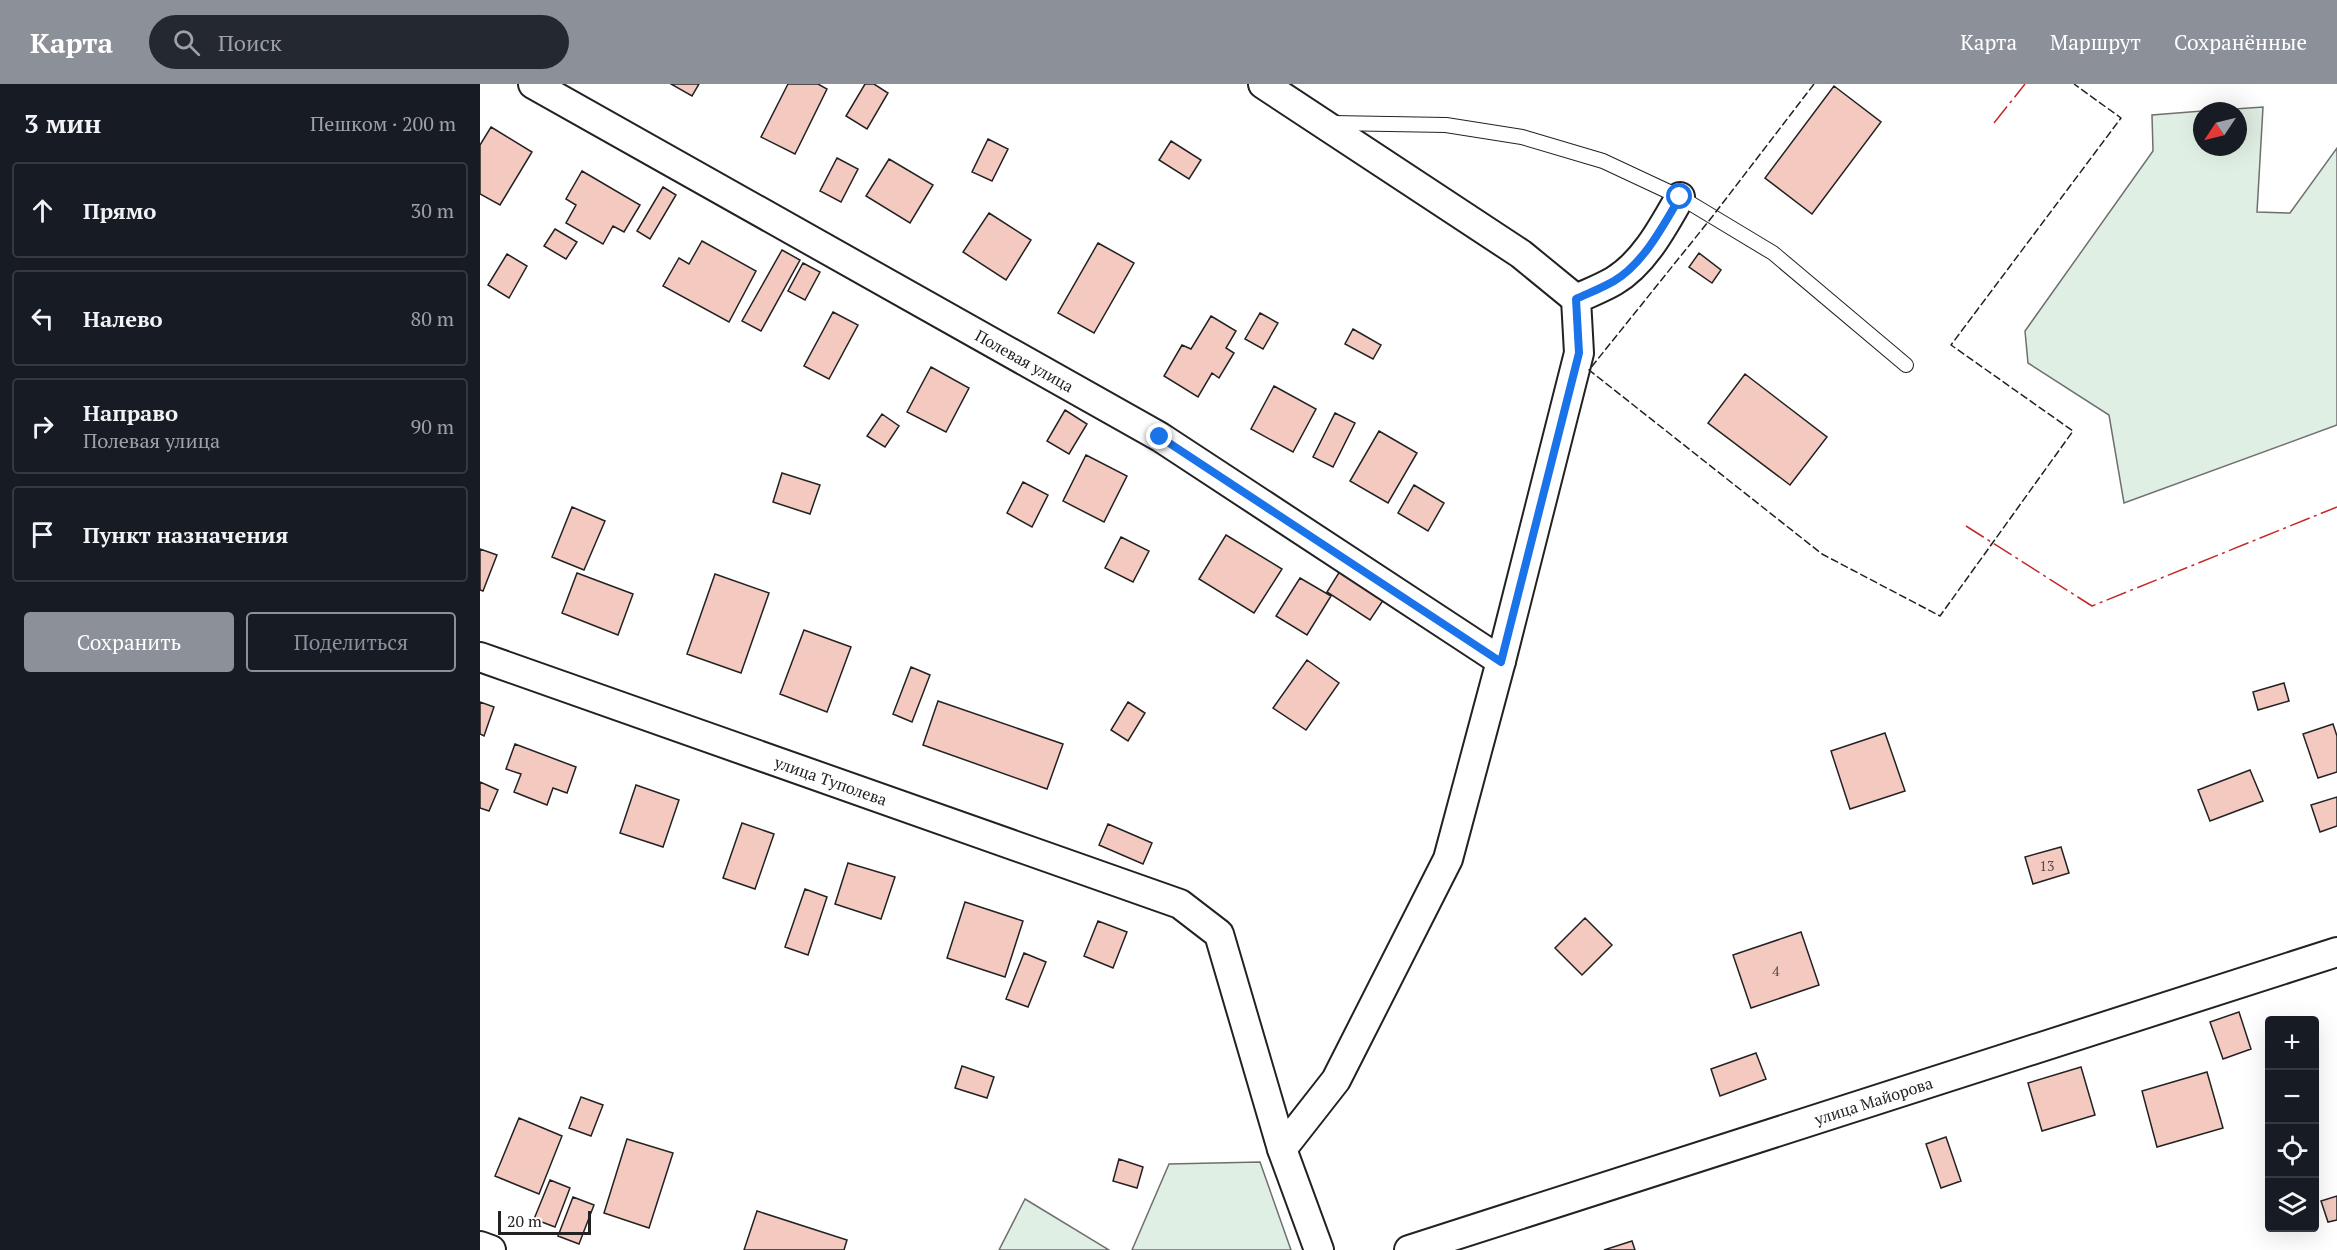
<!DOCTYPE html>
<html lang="ru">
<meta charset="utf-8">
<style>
body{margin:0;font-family:"PT Serif",serif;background:#242831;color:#f1f3f6}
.controls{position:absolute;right:18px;bottom:18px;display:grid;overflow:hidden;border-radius:6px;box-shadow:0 6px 24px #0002}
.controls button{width:54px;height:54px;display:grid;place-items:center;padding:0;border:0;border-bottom:2px solid #363941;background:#171b24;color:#f1f3f6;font:30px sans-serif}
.compass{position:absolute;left:1713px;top:18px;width:54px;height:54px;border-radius:50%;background:#171b24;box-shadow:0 6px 24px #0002;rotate:235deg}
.scale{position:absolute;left:18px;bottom:15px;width:93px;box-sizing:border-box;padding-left:6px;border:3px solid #222;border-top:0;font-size:16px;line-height:21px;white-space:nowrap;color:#222;-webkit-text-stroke:4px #fff;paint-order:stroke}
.stop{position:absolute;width:18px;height:18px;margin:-14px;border:4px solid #1a73e8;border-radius:50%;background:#fff}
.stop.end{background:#1a73e8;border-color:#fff;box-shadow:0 2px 6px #0008}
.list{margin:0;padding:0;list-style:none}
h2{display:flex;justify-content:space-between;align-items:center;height:78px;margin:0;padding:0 24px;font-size:26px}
h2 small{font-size:20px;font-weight:400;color:#9ea1a6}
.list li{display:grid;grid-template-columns:39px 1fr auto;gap:18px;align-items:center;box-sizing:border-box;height:96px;margin:0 12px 12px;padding:0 12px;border:2px solid #363941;border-radius:6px}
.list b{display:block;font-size:22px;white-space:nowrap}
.list p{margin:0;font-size:20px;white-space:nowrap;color:#9ea1a6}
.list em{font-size:20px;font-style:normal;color:#9ea1a6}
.actions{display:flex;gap:12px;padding:18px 24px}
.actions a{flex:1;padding:14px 0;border:2px solid #8c9099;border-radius:6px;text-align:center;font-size:21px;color:#8c9099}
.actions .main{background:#8c9099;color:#fff}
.icon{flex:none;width:33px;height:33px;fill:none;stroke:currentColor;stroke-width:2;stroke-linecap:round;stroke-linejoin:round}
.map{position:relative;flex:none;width:1857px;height:1166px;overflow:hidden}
header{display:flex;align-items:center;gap:36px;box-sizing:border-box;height:84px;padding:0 30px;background:#8c9099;color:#fff}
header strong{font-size:28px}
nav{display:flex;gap:33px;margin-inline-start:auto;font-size:21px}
.search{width:420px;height:54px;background:#242831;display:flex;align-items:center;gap:15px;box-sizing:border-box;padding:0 21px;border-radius:33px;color:#9ea1a6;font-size:22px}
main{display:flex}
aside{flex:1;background:#171b24}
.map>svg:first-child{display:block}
</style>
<header>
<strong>Карта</strong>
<div class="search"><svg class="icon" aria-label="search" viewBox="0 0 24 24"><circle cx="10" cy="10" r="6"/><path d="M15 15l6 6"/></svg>Поиск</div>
<nav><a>Карта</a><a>Маршрут</a><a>Сохранённые</a></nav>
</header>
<main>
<aside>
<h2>3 мин<small>Пешком · 200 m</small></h2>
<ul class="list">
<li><svg class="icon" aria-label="ahead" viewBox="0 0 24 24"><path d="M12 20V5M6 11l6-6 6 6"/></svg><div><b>Прямо</b></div><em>30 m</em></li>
<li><svg class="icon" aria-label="left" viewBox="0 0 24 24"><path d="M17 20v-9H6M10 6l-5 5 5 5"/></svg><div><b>Налево</b></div><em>80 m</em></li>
<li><svg class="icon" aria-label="right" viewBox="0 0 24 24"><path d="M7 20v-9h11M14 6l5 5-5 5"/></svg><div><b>Направо</b><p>Полевая улица</p></div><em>90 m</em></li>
<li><svg class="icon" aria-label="arrive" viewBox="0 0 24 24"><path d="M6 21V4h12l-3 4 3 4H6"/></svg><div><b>Пункт назначения</b></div></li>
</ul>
<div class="actions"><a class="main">Сохранить</a><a>Поделиться</a></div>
</aside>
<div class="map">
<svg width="1857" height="1166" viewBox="0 0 1857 1166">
<rect width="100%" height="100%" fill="#fff"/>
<path fill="#e0efe3" stroke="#6f6f6f" stroke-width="1.5" d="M1783,23L1777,128L1810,129L1857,64V341L1644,419L1629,331L1548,279L1545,247L1673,67L1672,31L1722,27V63H1758V27H1726Z
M780,1078L811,1166H652L689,1080Z
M545,1115L629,1166H519Z"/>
<path fill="#f3c9c0" stroke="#222" stroke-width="1.5" d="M191,0H219L212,12Z
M308,0H338L347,5L315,70L281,53Z
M385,0H394L408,9L387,45L366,32Z
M1354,2L1401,38L1332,130L1285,94Z
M11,43L52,68L20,121L0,110V61Z
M508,55L528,65L512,97L492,88Z
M691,57L721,76L709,95L679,76Z
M357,74L378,85L361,118L340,107Z
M409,75L453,101L430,139L386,112Z
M102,87L160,121L144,148L133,142L123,160L86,139L96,121L86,115Z
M183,103L196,111L170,155L157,147Z
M509,129L551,156L526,196L483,168Z
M75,145L97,158L86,175L64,162Z
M222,157L276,187L249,238L183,202L199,174L209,180Z
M618,159L654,179L614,249L578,229Z
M302,166L320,176L281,247L262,237Z
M1219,169L1241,186L1232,199L1209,183Z
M27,170L47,182L29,214L8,201Z
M323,179L340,188L325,216L308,207Z
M353,228L378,241L349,295L324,282Z
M780,229L798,239L783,265L765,255Z
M731,232L756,247L746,264L754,269L739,294L732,289L718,313L684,292L702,261L711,265Z
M873,245L901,261L893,275L865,260Z
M451,283L489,304L466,348L427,328Z
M1265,290L1347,353L1310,401L1228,339Z
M794,302L836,325L813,368L771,345Z
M585,326L607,340L589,370L567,357Z
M855,329L875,339L853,383L833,373Z
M402,330L419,342L405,363L387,352Z
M899,347L937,369L908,419L870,397Z
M606,371L647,392L624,438L583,417Z
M302,389L340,401L330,430L293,418Z
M543,398L568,411L552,443L527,429Z
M934,401L964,419L948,447L918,429Z
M92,423L125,437L104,486L72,473Z
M746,451L802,485L774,529L719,495Z
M641,453L669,467L653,498L625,484Z
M0,465L17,471L3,507L0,506Z
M860,487L904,515L890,536L847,508Z
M97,489L153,510L138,551L82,529Z
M235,490L289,509L261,589L207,570Z
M820,494L851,512L827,551L796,532Z
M324,546L371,563L347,628L300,610Z
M827,576L859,599L826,646L793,624Z
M431,583L450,591L432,638L413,630Z
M1804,599L1809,617L1778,626L1773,608Z
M458,617L583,660L567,705L443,661Z
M0,618L14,623L4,652L0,650Z
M648,618L665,629L648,657L631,646Z
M1853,640L1857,652V688L1838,694L1823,650Z
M1405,649L1425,707L1370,725L1351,667Z
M35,660L96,683L87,709L73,704L67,721L34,708L41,690L26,685Z
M1770,686L1783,717L1730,737L1718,706Z
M0,698L18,706L9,727L0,724Z
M156,701L199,716L183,763L140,749Z
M1857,713V742L1840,748L1831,721Z
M262,739L294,750L275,805L243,794Z
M628,740L672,759L663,780L619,761Z
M1581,763L1589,789L1553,800L1545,773Z
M368,779L415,793L401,835L355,820Z
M325,805L347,813L328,871L305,863Z
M485,818L543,837L525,893L467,874Z
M1105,834L1132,861L1102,891L1075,864Z
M618,837L647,848L633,884L604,872Z
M1321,848L1339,901L1271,924L1253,871Z
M544,869L566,878L548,923L526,915Z
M1759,928L1771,965L1743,975L1730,938Z
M1276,969L1286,995L1240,1012L1231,985Z
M482,982L514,993L507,1014L475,1004Z
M1601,983L1615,1031L1562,1047L1548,999Z
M1727,988L1743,1044L1677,1063L1662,1007Z
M101,1013L123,1021L111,1052L89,1044Z
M39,1034L82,1052L59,1110L15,1092Z
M1466,1053L1481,1097L1461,1104L1446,1060Z
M147,1055L193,1069L169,1144L124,1129Z
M639,1075L663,1083L657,1104L633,1097Z
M70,1096L90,1104L75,1143L54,1135Z
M1857,1112V1136L1848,1138L1841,1117Z
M93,1113L114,1121L99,1160L78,1152Z
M277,1127L367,1156L364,1166H264Z
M1152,1157L1155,1166H1124Z"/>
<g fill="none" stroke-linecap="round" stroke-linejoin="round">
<defs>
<path id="service" d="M852,39L966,41L1042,53L1123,77L1200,113L1293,169L1426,281"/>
<g id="minor">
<path id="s1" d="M53,0L680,353L1021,577"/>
<path d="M783,0L1041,170L1096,215"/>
<path id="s2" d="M0,573L700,820L739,850L802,1065L839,1166"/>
<path d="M802,1065L856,996L968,775L1021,577L1099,269L1096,215C1109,209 1122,204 1134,197C1164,179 1183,143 1200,113"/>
<path d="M0,1162L11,1166"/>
<path id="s3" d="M929,1166L1857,868"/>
</g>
</defs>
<use href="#service" stroke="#222" stroke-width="16"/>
<use href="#minor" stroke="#222" stroke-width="32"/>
<use href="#service" stroke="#fff" stroke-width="14"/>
<use href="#minor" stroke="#fff" stroke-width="28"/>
<path stroke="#222" stroke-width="1.5" stroke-dasharray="8 3" stroke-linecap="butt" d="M1334,0L1232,133L1109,286L1342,470L1460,532L1593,347L1471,261L1641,34L1594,0"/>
<path stroke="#c62828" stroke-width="1.5" stroke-dasharray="21 4.5 3 4.5" stroke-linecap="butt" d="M1514,39L1545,0
M1486,442L1612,522L1857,423"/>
</g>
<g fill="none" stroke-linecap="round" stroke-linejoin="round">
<path stroke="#1a73e8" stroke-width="8" d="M680,353L1021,578L1099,269L1096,215C1109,209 1122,204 1134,197C1163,180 1183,142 1200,113"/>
</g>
<g text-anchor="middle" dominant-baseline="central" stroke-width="4.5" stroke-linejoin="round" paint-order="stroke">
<g font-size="14" fill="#564c4a">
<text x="1567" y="781">13</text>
<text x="1296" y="886">4</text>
</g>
<g font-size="16" fill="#222" stroke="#fff">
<text stroke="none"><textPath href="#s1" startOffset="564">Полевая улица</textPath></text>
<text stroke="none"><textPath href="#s2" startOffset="372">улица Туполева</textPath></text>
<text stroke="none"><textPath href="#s3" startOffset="488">улица Майорова</textPath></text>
</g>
</g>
</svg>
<div class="controls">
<button>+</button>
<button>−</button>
<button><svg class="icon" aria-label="locate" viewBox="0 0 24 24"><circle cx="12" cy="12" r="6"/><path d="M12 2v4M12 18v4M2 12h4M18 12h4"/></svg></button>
<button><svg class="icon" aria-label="layers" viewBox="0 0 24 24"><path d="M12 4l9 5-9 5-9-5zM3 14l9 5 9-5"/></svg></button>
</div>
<svg class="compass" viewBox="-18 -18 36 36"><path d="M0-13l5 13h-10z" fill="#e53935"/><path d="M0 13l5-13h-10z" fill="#9ea1a6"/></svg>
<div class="scale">20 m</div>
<div class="stop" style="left:1200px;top:113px"></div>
<div class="stop end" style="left:680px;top:353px"></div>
</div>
</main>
